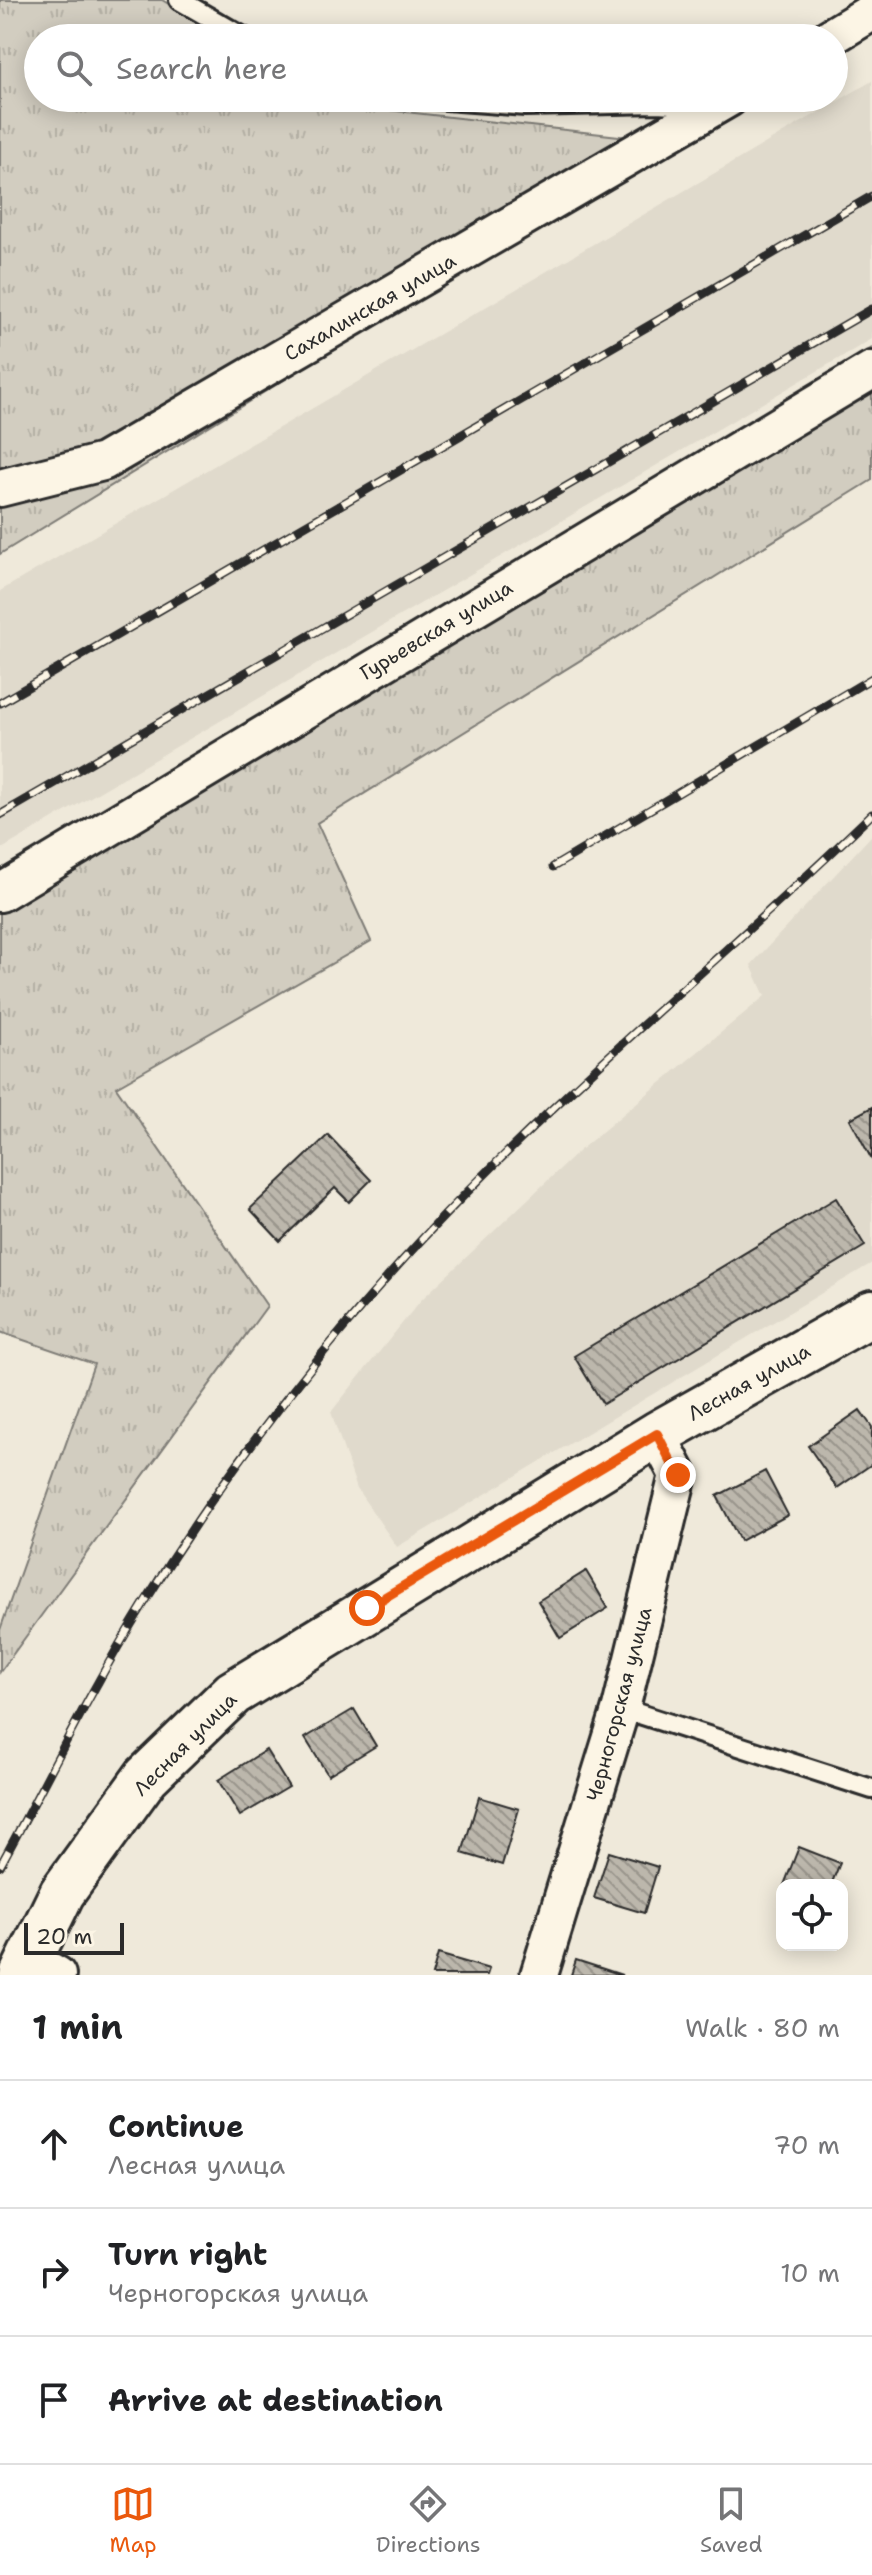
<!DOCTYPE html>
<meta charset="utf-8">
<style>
body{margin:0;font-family:"Shantell Sans",sans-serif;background:#f6f6f6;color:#202124}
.controls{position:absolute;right:24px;bottom:24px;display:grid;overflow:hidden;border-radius:16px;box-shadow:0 4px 20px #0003}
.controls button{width:72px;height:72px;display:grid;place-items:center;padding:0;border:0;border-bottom:2px solid #e0e0e0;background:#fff;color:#202124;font:40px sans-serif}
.scale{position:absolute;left:24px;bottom:20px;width:100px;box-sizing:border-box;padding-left:8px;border:4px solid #2b2b2b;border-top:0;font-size:22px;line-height:28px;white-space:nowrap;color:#2b2b2b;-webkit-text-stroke:6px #fcf5e5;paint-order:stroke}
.stop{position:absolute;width:24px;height:24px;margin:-18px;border:6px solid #ea580c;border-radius:50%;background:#fff}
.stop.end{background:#ea580c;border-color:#fff;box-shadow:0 2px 8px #0008}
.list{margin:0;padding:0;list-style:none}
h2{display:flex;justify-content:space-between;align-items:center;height:104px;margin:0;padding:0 32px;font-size:34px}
h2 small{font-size:26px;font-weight:400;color:#757577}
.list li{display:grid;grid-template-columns:52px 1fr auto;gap:24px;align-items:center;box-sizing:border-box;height:128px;padding:0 32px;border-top:2px solid #e0e0e0}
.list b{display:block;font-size:30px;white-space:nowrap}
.list p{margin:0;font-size:26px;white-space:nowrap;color:#757577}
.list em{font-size:26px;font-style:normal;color:#757577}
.icon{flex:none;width:44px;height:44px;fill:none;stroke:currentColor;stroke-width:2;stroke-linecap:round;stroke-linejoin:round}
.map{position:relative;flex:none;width:872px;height:1975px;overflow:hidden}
.search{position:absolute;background:#fff;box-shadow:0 4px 20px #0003;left:24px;right:24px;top:24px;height:88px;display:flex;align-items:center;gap:20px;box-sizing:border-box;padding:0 28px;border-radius:44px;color:#757577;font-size:30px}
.sheet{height:488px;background:#fff}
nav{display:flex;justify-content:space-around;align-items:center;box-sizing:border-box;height:112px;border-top:2px solid #e0e0e0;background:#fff;font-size:22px;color:#757577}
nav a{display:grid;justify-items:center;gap:4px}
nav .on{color:#ea580c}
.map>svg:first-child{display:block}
</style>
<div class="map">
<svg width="872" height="1975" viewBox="0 0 872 1975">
<defs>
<pattern id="grass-tufts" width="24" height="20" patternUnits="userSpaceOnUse" patternTransform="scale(2)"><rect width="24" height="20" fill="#d2cdc0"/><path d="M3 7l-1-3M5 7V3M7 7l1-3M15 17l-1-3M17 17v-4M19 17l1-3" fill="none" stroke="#b4b0a5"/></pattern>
<pattern id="building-back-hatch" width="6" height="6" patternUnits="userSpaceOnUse" patternTransform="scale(2)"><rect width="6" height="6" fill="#bcb7ac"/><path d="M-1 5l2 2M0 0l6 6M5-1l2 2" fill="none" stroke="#99958c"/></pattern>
</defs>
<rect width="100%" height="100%" fill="#efe9da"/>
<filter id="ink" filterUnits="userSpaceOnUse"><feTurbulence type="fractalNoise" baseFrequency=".0125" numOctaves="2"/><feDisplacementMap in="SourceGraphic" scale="16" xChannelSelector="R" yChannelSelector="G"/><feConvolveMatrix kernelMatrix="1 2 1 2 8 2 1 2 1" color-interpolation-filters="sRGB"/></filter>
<g filter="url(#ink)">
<path fill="#e0dacc" d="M872,81V339L0,850V591Z
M872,835V1263L397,1547L357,1489L331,1412L421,1300L580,1150L765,996L751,965Z"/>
<path fill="url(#grass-tufts)" stroke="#7e7c76" stroke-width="2" d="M0,0H162L225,38H38V98H326L335,104L672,142L0,554Z
M872,348V480L317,823L371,941L116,1087L267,1306L0,1672V1630L94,1364L0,1332V875Z"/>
<path fill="url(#building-back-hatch)" stroke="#2b2b2b" stroke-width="2" d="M872,1107V1160L850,1119Z
M328,1135L371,1180L349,1202L335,1188L280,1241L250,1209Z
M836,1198L865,1246L603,1404L574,1356Z
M860,1410L872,1427V1464L837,1488L808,1446Z
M765,1471L788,1515L740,1541L717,1496Z
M586,1571L608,1608L560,1638L538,1601Z
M354,1709L376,1746L328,1775L305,1738Z
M266,1750L289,1787L240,1816L218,1780Z
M479,1797L519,1809L502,1865L462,1853Z
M799,1847L840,1863L831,1885H784Z
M609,1852L658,1867L644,1913L594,1898Z
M438,1954L489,1969L487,1975H432Z
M576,1960L622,1975H571Z"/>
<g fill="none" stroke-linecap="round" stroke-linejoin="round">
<defs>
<path id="lane" d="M179,0L245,38
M419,98L525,106L657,103L704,106
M621,1708L872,1789"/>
<path id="street" d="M829,38L872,12
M0,488L103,462L729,98
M0,893L872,370
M28,1959L57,1975
M539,1975L621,1708L678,1475L657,1434"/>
<path id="secondary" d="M22,1975L62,1893L146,1777L233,1693L657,1434L872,1313"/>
</defs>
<use href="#lane" stroke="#2b2b2b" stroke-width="24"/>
<use href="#street" stroke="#2b2b2b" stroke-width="42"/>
<use href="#secondary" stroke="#2b2b2b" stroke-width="50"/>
<use href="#lane" stroke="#fcf5e5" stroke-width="18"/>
<use href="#street" stroke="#fcf5e5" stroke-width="36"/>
<use href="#secondary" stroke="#fcf5e5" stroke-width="44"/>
<defs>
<path id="rail" d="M0,703L872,196
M0,815L872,309
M553,867L872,678
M0,1866C47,1780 91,1689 143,1605C223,1475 320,1349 424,1237C564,1087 725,957 872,814"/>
</defs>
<use href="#rail" stroke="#2b2b2b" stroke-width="9"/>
<use href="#rail" stroke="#fcf5e5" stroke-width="6" stroke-dasharray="18" stroke-linecap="butt"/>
</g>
</g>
<g fill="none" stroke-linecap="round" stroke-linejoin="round" filter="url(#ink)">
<path stroke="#ea580c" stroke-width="10" d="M367,1608L657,1434L678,1475"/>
</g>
<g text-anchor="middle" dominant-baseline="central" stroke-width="7" stroke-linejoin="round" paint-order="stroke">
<g font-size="20" fill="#2b2b2b" stroke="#fcf5e5">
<text transform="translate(370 307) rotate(-30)">Сахалинская улица</text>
<text transform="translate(436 630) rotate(-31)">Гурьевская улица</text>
<text transform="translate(749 1382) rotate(-29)">Лесная улица</text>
<text transform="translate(619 1704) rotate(-75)">Черногорская улица</text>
<text transform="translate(185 1744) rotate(-45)">Лесная улица</text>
</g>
</g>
</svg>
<div class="controls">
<button><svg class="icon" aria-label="locate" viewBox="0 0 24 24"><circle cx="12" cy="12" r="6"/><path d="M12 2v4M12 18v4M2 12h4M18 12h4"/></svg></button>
</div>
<div class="scale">20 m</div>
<div class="stop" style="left:367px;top:1608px"></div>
<div class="stop end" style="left:678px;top:1475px"></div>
<div class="search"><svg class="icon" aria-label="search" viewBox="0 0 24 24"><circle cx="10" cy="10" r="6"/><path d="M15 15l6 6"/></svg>Search here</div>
</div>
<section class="sheet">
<h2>1 min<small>Walk · 80 m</small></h2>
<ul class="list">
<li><svg class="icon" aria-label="ahead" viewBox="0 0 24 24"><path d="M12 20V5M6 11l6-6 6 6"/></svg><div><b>Continue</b><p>Лесная улица</p></div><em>70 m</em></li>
<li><svg class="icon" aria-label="right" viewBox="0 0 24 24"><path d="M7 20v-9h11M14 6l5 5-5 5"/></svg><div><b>Turn right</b><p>Черногорская улица</p></div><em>10 m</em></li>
<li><svg class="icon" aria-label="arrive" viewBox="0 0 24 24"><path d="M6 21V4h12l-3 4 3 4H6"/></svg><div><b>Arrive at destination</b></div></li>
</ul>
</section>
<nav>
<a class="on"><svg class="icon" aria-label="map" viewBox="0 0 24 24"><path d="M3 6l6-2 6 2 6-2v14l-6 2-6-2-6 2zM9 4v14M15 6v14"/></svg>Map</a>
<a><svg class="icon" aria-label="directions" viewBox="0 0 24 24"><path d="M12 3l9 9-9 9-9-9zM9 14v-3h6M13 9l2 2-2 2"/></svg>Directions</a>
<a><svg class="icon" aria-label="saved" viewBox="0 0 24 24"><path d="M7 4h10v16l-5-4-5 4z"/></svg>Saved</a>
</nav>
